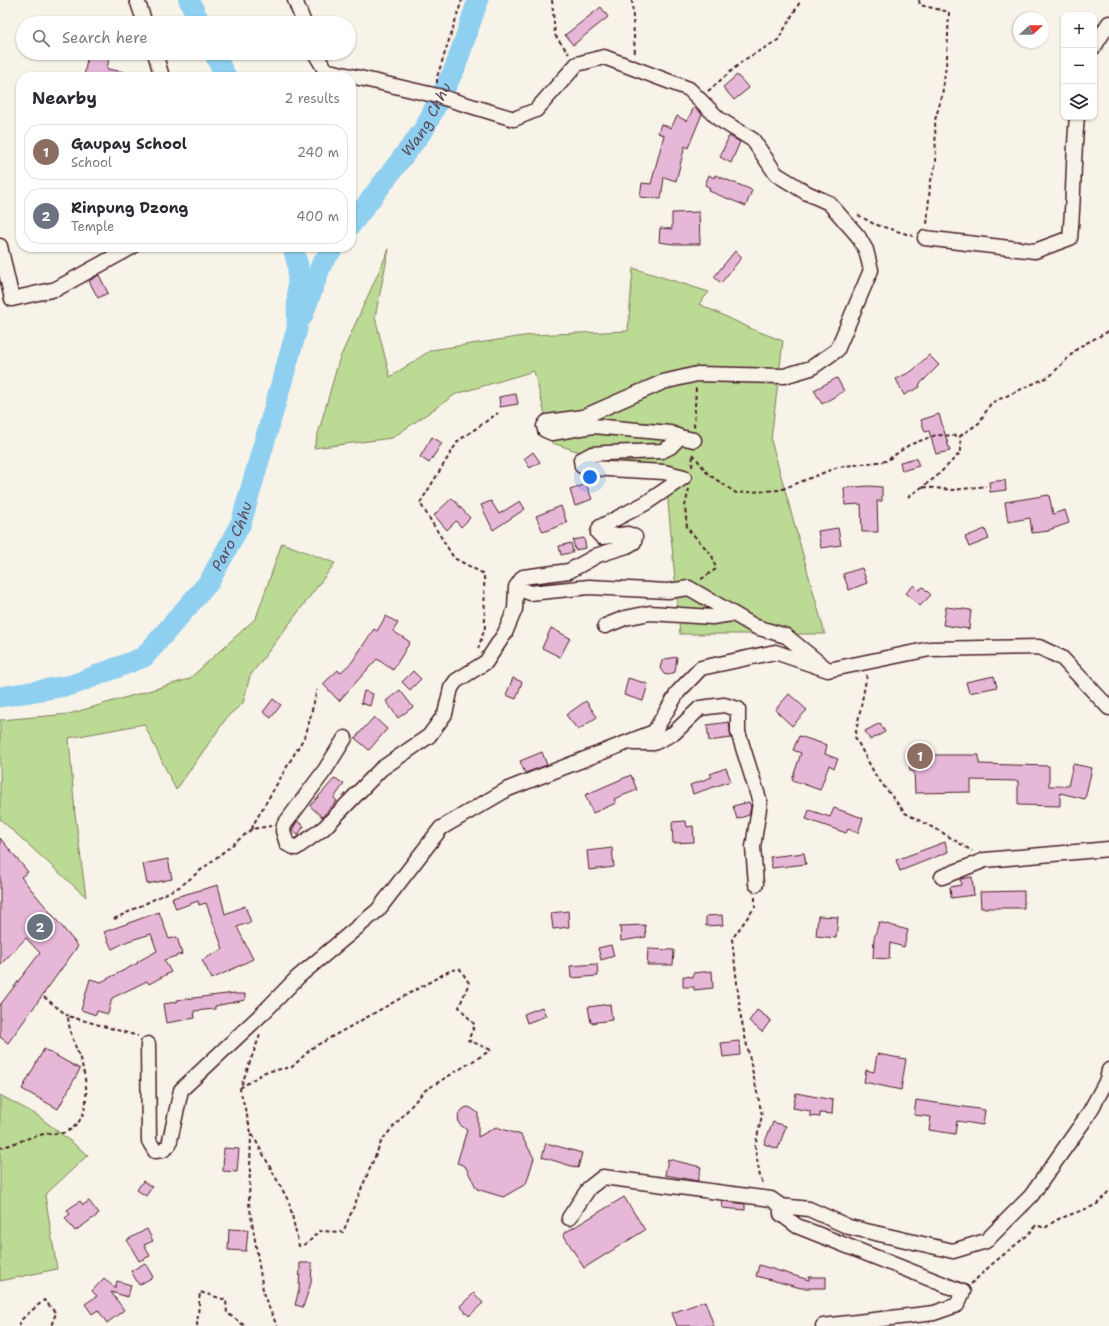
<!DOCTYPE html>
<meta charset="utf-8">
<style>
body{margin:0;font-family:"Shantell Sans",sans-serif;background:#f2f2f3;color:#2b2b33}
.controls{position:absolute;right:12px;top:12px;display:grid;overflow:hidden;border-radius:8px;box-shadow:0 1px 3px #0004}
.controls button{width:36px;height:36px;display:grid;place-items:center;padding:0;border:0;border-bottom:1px solid #e1e1e2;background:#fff;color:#2b2b33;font:20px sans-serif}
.compass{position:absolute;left:1013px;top:12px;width:36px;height:36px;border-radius:50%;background:#fff;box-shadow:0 1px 3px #0004;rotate:69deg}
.you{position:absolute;left:590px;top:477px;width:14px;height:14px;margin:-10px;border:3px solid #fff;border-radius:50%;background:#1a73e8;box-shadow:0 0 0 6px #1a73e833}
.badge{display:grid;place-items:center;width:26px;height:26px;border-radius:50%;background:#c8321e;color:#fff;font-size:13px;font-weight:700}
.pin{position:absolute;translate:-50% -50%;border:2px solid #fff;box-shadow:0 1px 4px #0006}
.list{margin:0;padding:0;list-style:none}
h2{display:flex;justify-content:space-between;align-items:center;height:52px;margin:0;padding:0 16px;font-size:17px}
h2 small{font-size:13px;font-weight:400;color:#7c7c81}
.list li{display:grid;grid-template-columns:26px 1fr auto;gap:12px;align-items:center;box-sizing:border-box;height:56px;margin:0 8px 8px;padding:0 8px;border:1px solid #e1e1e2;border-radius:16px}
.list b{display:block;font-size:15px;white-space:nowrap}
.list p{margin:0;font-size:13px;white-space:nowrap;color:#7c7c81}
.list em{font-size:13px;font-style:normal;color:#7c7c81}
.icon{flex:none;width:22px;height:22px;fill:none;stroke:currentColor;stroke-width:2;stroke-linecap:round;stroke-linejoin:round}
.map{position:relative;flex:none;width:1109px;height:1326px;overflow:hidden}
.search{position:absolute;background:#fff;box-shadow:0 1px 3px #0004;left:16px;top:16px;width:340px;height:44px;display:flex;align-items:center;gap:10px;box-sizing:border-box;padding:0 14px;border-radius:22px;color:#7c7c81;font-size:15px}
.panel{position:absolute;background:#fff;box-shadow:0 1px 3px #0004;left:16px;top:72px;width:340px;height:180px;border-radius:16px}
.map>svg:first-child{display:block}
</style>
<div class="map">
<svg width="1109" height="1326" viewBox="0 0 1109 1326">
<rect width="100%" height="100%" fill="#f7f3e8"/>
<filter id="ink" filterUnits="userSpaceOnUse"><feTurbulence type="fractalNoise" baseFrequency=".025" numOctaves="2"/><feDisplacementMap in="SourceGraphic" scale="8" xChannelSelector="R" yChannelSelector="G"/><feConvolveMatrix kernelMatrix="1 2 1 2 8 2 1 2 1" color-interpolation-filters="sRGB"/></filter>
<g filter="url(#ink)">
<path fill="#bbda93" stroke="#827c5f" d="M389,249L375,317L390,377L431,350L531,335L628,331L633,268L709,292L699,304L752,329L783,341L771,440L825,634H680L666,480L552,443L534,371L456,394L392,438L314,448L339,360Z
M282,543L335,563L250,676L243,703L228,716L176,790L144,724L69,738L75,814L86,897L0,819V720L69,714L189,679L256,618Z
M0,1095L37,1115L88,1155L45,1195L57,1269L0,1281Z"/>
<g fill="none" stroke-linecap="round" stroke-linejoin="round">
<g stroke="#8fcff0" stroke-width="21">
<path d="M189,0L200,23"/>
<path d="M214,53L226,77"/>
<path id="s1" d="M351,225L424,129L455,68L478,0"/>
<path d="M302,317L322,263L334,247"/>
<path id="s2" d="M0,697L72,685L144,657L209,582L241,523L297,329L298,266L293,247"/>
</g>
</g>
<path fill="#e7b7d8" stroke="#4a1f2b" d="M601,7L608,17L573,45L565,35Z
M88,53H110L107,69L125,72L124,77H84Z
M737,75L749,88L734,100L723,87Z
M694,107L702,114L688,148L685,146L676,181L664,177L661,199L640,197L642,183L651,184L664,135L658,133L661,124L671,128L677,116L687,121Z
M729,136L740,142L731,163L720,157Z
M709,175L714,178L715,175L752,190L746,206L709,191L710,188L705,185Z
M699,212L700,244H673L659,242L660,228L672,229V213Z
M735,251L742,257L721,283L714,277Z
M99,275L108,293L98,298L89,281Z
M929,355L939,365L919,385L920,387L904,395L896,379L912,371Z
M837,378L844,391L822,404L814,390Z
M516,394L518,404L500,407L499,397Z
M939,414L950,451L936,454L929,431L925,432L921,420Z
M432,437L442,443L429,463L420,457Z
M533,452L540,462L530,468L524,459Z
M916,458L919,466L902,471L900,462Z
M1005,480L1006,490L990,492L989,482Z
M586,484L592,499L575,506L570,490Z
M868,486L882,487V501H877L878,532H862L861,504L845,505L844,488Z
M1049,495L1053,514L1065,510L1069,523L1049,530V531L1032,533L1030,518L1008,522L1005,502Z
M452,498L470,518L461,527L456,521L447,530L434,515Z
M491,501L499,514L520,501L525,509L493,530L481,505Z
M561,506L567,523L543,532L536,516Z
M838,528L841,545L821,548L818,531Z
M985,529L989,539L969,547L965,537Z
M584,538L586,548L575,550L573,540Z
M571,543L573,552L561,555L559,546Z
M862,568L867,583L849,590L843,574Z
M914,585L919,590L923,587L931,595L920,606L906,593Z
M946,607L971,610L969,629L943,625Z
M386,616L398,623L393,631L410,642L393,670L377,659L339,701L323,684L338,670L340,673L352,662L374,629L377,631Z
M551,628L570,638L560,657L542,648Z
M677,657L675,672L668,675L664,674L660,668L662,661L665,659Z
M413,671L421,679L410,690L402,682Z
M994,676L997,687L969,693L966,682Z
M513,678L522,682L516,699L506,695Z
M628,678L648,684L643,701L624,695Z
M400,690L413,707L398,718L386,701Z
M364,691L373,694L370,706L361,703Z
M789,694L807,710L792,726L775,710Z
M273,699L281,705L271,718L263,712Z
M586,701L597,717L578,730L566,715Z
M374,717L387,729L369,750L355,738Z
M729,722L731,738L709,741L707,725Z
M880,723L885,732L870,740L865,731Z
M799,736L827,745L825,754L838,759L834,768L829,765L820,790L792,780L801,753L793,750Z
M542,752L547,765L525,773L520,761Z
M909,755H979V764L1049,766V786H1068L1073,764L1092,768L1085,799L1060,793V806L1018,805V781L971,780V792L915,793L914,771H910Z
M726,768L731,781L693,794L690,785L712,777L710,774Z
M631,775L637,790L614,799L616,803L593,813L585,795Z
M335,778L344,784L334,798L337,801L322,817L310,806Z
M749,802L751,807L749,815L737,819L733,806Z
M834,808L863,818L858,833L848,829L846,833L806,819L809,810L830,817Z
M297,821L304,826L298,835L292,830Z
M686,821L687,827L693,826L694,842L673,843L672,822Z
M0,838L28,872L21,877L78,946L8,1043L0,1037V1005L40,953L26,938L0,965Z
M945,842L948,852L900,871L896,860Z
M612,848L614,867L589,870L587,851Z
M804,853L806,864L772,868L770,857Z
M168,859L172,879L147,884L143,864Z
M972,877L974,895L951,898L950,887L961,885L960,879Z
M218,885L225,914L245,906L251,922L237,927L253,959L212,979L202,960L223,949L206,903L199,905L198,901L176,909L172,898Z
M1024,891V908H981L980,892Z
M568,911L569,927L553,929L551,913Z
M159,912L169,939L177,937L182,954L164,960L171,972L149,984L147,981L112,998L108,1014L97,1011L96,1015L81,1010L90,979L101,982L138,963L137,962L157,951L151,934L128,941L112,949L104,932Z
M722,915L723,925L706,926V916Z
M818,916L838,917L836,938L816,936Z
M879,922L908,930L904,947L890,943L889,959L873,958L874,938Z
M645,925L646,937L621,941L620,926Z
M611,945L614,956L601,960L598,948Z
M648,949L674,950L673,965H647Z
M597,964L598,976L571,978L570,966Z
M712,971L713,988L694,990V987H683V976L693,977V973Z
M235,993V994H245V1000L215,1006V1009L194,1011L195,1018L166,1023L163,1004L177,1002V1000Z
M610,1004L612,1020L591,1023L588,1007Z
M542,1007L546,1016L527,1023L524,1014Z
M757,1010L771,1020L762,1032L749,1021Z
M739,1041L740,1055L723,1057L721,1043Z
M44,1049L80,1069L58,1109L22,1089Z
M877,1054L906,1059L901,1090L864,1082L866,1070L874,1072Z
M796,1093L833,1100L832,1114L820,1113V1117L810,1116V1111L793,1108Z
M916,1100L985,1110L983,1125L957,1121L955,1134L929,1130L931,1117L914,1115Z
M467,1107L471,1108L478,1113V1137L496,1127L521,1135L534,1158L526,1184L503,1197L477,1189L465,1166L457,1163L467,1130L459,1124L458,1115L463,1109Z
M773,1122L786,1126L778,1149L764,1144Z
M546,1143L582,1153L578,1168L542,1157Z
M224,1148L239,1149L237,1172L223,1171Z
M668,1159L701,1167L698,1181L665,1175Z
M143,1181L152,1187L146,1196L137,1190Z
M624,1197L645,1230L584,1268L563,1234Z
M80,1201L83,1205L89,1201L99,1214L75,1231L65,1218L70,1214L67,1210Z
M723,1201L745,1204V1210L722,1208Z
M147,1229L153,1241L144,1245L150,1256L139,1261L127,1240Z
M229,1229L248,1230L246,1251L228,1250Z
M145,1263L153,1277L139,1285L131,1271Z
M300,1263H312L311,1283L303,1307L295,1305L299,1290Z
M759,1265L809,1280V1277H826V1288H801L756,1276Z
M104,1278L115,1288L117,1281L131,1285L128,1297L111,1292L124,1310L107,1323L98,1310L92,1314L85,1304L97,1296L92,1291Z
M474,1293L483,1303L469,1316L460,1306Z
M705,1301L714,1326H677L672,1313Z"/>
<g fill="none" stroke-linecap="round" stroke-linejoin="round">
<defs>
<path id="minor" d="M137,0L145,23
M295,0L304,23
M1094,47L1109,23
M155,53L162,77
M315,53L325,70L438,96L514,119L536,110L577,64L604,57L689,89L719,119L753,140L776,174L807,193L829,203L858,236L866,250L871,270L837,350L811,368L784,376L697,374L663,382L583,417L547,422L544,426L545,430L552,433L593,426L670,433L680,437L670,447L662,451L606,453L592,454L581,460L582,466L590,468L664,472L684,477L646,503L600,527L598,533L602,537L628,534L635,537L634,542L627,546L598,555L569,571L523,577L516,587L530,593L589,587L668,591L689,588L756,627L786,636L828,670
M925,238L1035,251L1070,238C1074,198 1073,158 1077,117
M0,246L12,299L56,289L132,247
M680,437L694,440
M605,626L625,618L650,613L712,617L732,614
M345,738L325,770L284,825L283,831L287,844L296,848L324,828L381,769L429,736L445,714L451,688L456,681L486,662L505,633L515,609L516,587
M633,743H654L674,733L700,708L724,705L738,709V732L760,802L753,847L756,884
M942,877L985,860L1109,849
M148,1044L149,1141L155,1151L163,1150L169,1145L181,1090L265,1011L298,977L378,910L441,828L508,789L654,732L678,692L701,668L775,652L828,670L930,649L1039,647L1062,658L1109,708
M781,1206V1214L797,1226L963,1292L957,1305L934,1313L823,1326
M569,1218L589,1188L603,1177L771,1199L781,1206L809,1209L849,1227L953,1251L986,1241L1031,1196L1088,1115L1107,1080L1109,1070"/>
</defs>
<use href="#minor" stroke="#4a1f2b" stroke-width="17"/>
<path stroke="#4a1f2b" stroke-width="2" stroke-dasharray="4 3" stroke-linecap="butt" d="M552,0L555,35L569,54
M632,0L635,55
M919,0L920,5L949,12L947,57L942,96L935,120L936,163L930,184L927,226
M437,83V77L462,0
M708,91L744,60L778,40L801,0
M858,215L874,224L913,236
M694,427L696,388
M693,454L708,474L736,493L780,490L838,467L886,461L909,445L936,435L960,436L979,423L991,403L1050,376L1079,347L1109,331
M692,467L693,456
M923,487L954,490L986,486
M689,489L685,506L687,528L712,555L716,569L700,580
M908,497L936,477L961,452L960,436
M478,649L485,627L484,574L454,558L420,503L458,441L498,413
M867,675L855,737L876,776L905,813L943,833L972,851
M252,829L253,825L306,734L317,690
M755,897V907L732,939L741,1018L762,1115L755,1147L760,1177L764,1186
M114,919L181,886L252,829L271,826
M44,997L68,1016
M260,1035L240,1089L251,1132L289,1202L299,1246L308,1243L319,1231L343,1232L382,1140L424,1091L491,1050
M240,1088L265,1072L292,1067L312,1048L451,970L460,969L469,983L459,1007L475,1025L468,1040L491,1050
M251,1133L249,1203L264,1296L277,1326
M0,1148C14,1144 29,1137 44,1134C51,1132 61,1135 68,1131C91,1119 88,1087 82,1065C77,1048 69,1034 68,1016L138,1036
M971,1284L991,1265L1029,1234L1036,1225L1045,1228L1056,1220L1096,1205L1109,1191
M19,1326L21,1320L44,1300L56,1313L51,1326
M197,1326L200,1292L226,1300L227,1313L245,1326"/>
<use href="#minor" stroke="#f7f3e8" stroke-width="14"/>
</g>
</g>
<g text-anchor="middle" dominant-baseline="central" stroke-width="4" stroke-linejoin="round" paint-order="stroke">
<g font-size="15" font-style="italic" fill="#5b4b5c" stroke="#f7f3e8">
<text stroke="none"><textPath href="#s1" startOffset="130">Wang Chhu</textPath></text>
<text stroke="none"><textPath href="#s2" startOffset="301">Paro Chhu</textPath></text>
</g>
</g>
</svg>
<div class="controls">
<button>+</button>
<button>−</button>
<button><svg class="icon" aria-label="layers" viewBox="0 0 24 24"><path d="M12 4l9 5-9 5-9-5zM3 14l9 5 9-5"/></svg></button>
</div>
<svg class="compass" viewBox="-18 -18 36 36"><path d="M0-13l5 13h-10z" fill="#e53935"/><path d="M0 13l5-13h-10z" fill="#7c7c81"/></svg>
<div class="you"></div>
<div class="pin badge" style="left:920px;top:756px;background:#8d6e63">1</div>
<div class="pin badge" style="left:40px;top:927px;background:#6b7280">2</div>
<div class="search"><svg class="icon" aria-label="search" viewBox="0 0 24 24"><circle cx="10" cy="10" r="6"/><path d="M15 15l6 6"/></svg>Search here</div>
<section class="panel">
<h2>Nearby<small>2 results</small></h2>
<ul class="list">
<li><span class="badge" style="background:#8d6e63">1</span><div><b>Gaupay School</b><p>School</p></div><em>240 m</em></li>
<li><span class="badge" style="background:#6b7280">2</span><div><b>Rinpung Dzong</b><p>Temple</p></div><em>400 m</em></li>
</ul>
</section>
</div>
